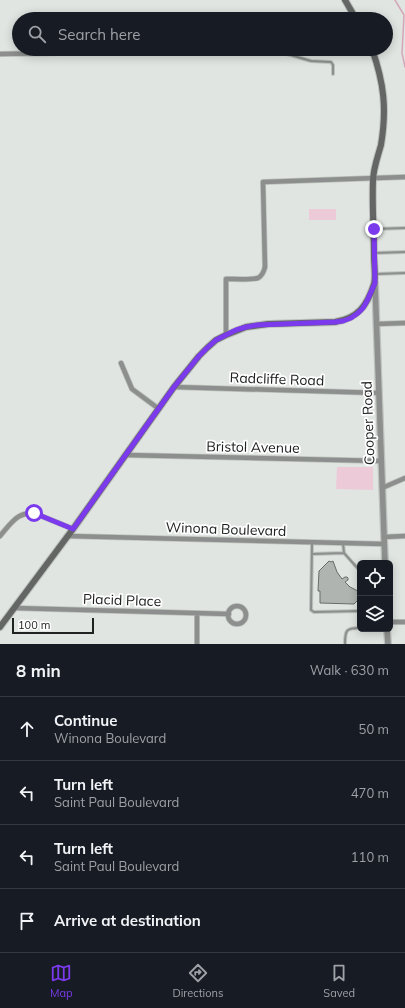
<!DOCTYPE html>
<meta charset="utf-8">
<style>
body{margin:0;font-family:Mulish,sans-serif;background:#20242c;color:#f1f3f6}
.controls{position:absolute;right:12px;bottom:12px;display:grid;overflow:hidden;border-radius:6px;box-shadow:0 2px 10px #0003}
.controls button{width:36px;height:36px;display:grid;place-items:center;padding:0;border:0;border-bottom:1px solid #363941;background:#171b24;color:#f1f3f6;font:20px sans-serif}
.scale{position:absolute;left:12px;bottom:10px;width:82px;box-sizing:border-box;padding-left:4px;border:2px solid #202221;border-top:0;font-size:11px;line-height:14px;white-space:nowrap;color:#202221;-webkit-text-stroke:3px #fff;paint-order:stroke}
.stop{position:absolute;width:12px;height:12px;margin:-9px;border:3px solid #7c3aed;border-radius:50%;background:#fff}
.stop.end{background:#7c3aed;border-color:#fff;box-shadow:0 1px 4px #0008}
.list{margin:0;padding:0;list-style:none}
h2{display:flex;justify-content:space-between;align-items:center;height:52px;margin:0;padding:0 16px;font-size:17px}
h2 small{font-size:13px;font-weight:400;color:#9ea1a6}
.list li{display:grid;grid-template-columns:26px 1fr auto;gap:12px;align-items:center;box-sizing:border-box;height:64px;padding:0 16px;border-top:1px solid #363941}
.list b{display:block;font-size:15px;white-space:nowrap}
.list p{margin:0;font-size:13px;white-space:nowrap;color:#9ea1a6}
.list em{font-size:13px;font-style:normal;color:#9ea1a6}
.icon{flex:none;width:22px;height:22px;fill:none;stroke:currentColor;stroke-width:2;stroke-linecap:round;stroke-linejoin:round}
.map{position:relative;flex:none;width:405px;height:644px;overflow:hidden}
.search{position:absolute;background:#171b24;box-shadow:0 2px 10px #0003;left:12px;right:12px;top:12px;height:44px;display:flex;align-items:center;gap:10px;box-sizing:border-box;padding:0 14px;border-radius:22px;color:#9ea1a6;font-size:15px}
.sheet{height:308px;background:#171b24}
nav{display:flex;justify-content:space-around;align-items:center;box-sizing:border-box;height:56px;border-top:1px solid #363941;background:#171b24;font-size:11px;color:#9ea1a6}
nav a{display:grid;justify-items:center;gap:2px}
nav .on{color:#7c3aed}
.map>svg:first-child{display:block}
</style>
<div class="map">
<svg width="405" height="644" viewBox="0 0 405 644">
<rect width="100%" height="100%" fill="#e0e5e1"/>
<path fill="#edcad8" d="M309,209H336V220H309Z
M337,467H373V490L336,489Z"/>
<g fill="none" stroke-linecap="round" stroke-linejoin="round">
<path stroke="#d3a7b9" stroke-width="1.5" d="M395,0L404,15L402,53L405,67"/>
</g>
<path fill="#afb4b0" stroke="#696d6a" d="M329,561L331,562L333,561L337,572L342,579L345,577H347L348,578V580L345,582L350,587L360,592V598L354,604L320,603V591H318L319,571Z"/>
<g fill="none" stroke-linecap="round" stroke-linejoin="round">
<defs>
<path id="service" d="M270,49L311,61L331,62L333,65V74
M374,229L405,228
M375,253L405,252
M376,274L405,273
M343,543L344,553
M312,544L311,610L314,612L360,611
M312,554L344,553L360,571
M377,629L386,630
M345,644C345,630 346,628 360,628"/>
<path id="minor" d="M0,54L184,51L196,49
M376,324L405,323
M226,335V279C234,279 252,280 258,278C262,276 264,271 265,267L263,182L405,177
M121,363L132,389L159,409
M174,387L379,393
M125,455L381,461
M382,488L405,478
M0,536C12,522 19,509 39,515L73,529
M67,536L384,544
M384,537L405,536
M228 615a9 9 0 1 1 18 0a9 9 0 1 1-18 0Z
M14,608L229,614
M390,622H405
M197,644V614"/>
<path id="tertiary" d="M375,283L385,563
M387,629L388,644"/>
<path id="secondary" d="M345,0L356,19
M0,627L73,529L174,387L199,356L207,348L216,340L226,335L246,327L268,324L335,322C358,318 367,306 374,284C376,277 374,265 374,257C374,232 372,206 373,181C373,169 378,156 381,145C387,109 384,83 372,49"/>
</defs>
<use href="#service" stroke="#bdc2be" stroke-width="4"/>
<use href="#minor" stroke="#bdc2be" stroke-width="6"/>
<use href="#tertiary" stroke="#bdc2be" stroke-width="8"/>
<use href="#secondary" stroke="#bdc2be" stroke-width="8"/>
<use href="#service" stroke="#8c8f8d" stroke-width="2"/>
<use href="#minor" stroke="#8c8f8d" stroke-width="4.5"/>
<use href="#tertiary" stroke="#8c8f8d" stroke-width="5.5"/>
<use href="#secondary" stroke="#636664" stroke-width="6"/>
</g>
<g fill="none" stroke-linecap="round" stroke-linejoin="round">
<path stroke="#7c3aed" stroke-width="5" d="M34,513L73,529L174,387L199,356L207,348L216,340L236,330L246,327L257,325L335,322L343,321L351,318L358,313L363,308L367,301L375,283L374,229"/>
</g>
<g text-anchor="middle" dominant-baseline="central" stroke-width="3.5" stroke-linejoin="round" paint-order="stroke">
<g font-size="14" fill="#202221" stroke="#fff">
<text transform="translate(277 379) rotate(2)">Radcliffe Road</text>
<text transform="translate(368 423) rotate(-92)">Cooper Road</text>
<text transform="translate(253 447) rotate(1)">Bristol Avenue</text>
<text transform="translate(226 529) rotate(2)">Winona Boulevard</text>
<text transform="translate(122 600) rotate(2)">Placid Place</text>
</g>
</g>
</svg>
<div class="controls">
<button><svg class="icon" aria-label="locate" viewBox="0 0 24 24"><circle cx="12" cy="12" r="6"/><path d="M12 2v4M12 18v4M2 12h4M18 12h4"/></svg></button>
<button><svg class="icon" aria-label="layers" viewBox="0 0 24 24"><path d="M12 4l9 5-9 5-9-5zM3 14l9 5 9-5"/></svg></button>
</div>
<div class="scale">100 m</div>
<div class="stop" style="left:34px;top:513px"></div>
<div class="stop end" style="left:374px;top:229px"></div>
<div class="search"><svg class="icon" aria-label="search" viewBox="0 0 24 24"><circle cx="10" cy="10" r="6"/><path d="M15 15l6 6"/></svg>Search here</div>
</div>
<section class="sheet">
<h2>8 min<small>Walk · 630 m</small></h2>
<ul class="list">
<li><svg class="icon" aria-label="ahead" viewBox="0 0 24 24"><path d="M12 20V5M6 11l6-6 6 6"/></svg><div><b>Continue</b><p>Winona Boulevard</p></div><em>50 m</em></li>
<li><svg class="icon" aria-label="left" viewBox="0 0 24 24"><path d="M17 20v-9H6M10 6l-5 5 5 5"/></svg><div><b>Turn left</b><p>Saint Paul Boulevard</p></div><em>470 m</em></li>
<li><svg class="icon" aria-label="left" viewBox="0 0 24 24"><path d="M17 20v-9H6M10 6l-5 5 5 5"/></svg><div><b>Turn left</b><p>Saint Paul Boulevard</p></div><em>110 m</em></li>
<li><svg class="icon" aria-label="arrive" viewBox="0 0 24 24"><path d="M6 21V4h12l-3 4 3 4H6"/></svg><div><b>Arrive at destination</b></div></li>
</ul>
</section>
<nav>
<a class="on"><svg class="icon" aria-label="map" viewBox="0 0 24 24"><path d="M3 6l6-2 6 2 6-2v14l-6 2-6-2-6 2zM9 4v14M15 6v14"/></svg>Map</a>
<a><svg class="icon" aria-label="directions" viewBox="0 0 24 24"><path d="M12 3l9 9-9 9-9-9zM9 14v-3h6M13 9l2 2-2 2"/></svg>Directions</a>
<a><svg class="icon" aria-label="saved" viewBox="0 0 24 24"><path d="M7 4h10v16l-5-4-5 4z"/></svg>Saved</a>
</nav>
